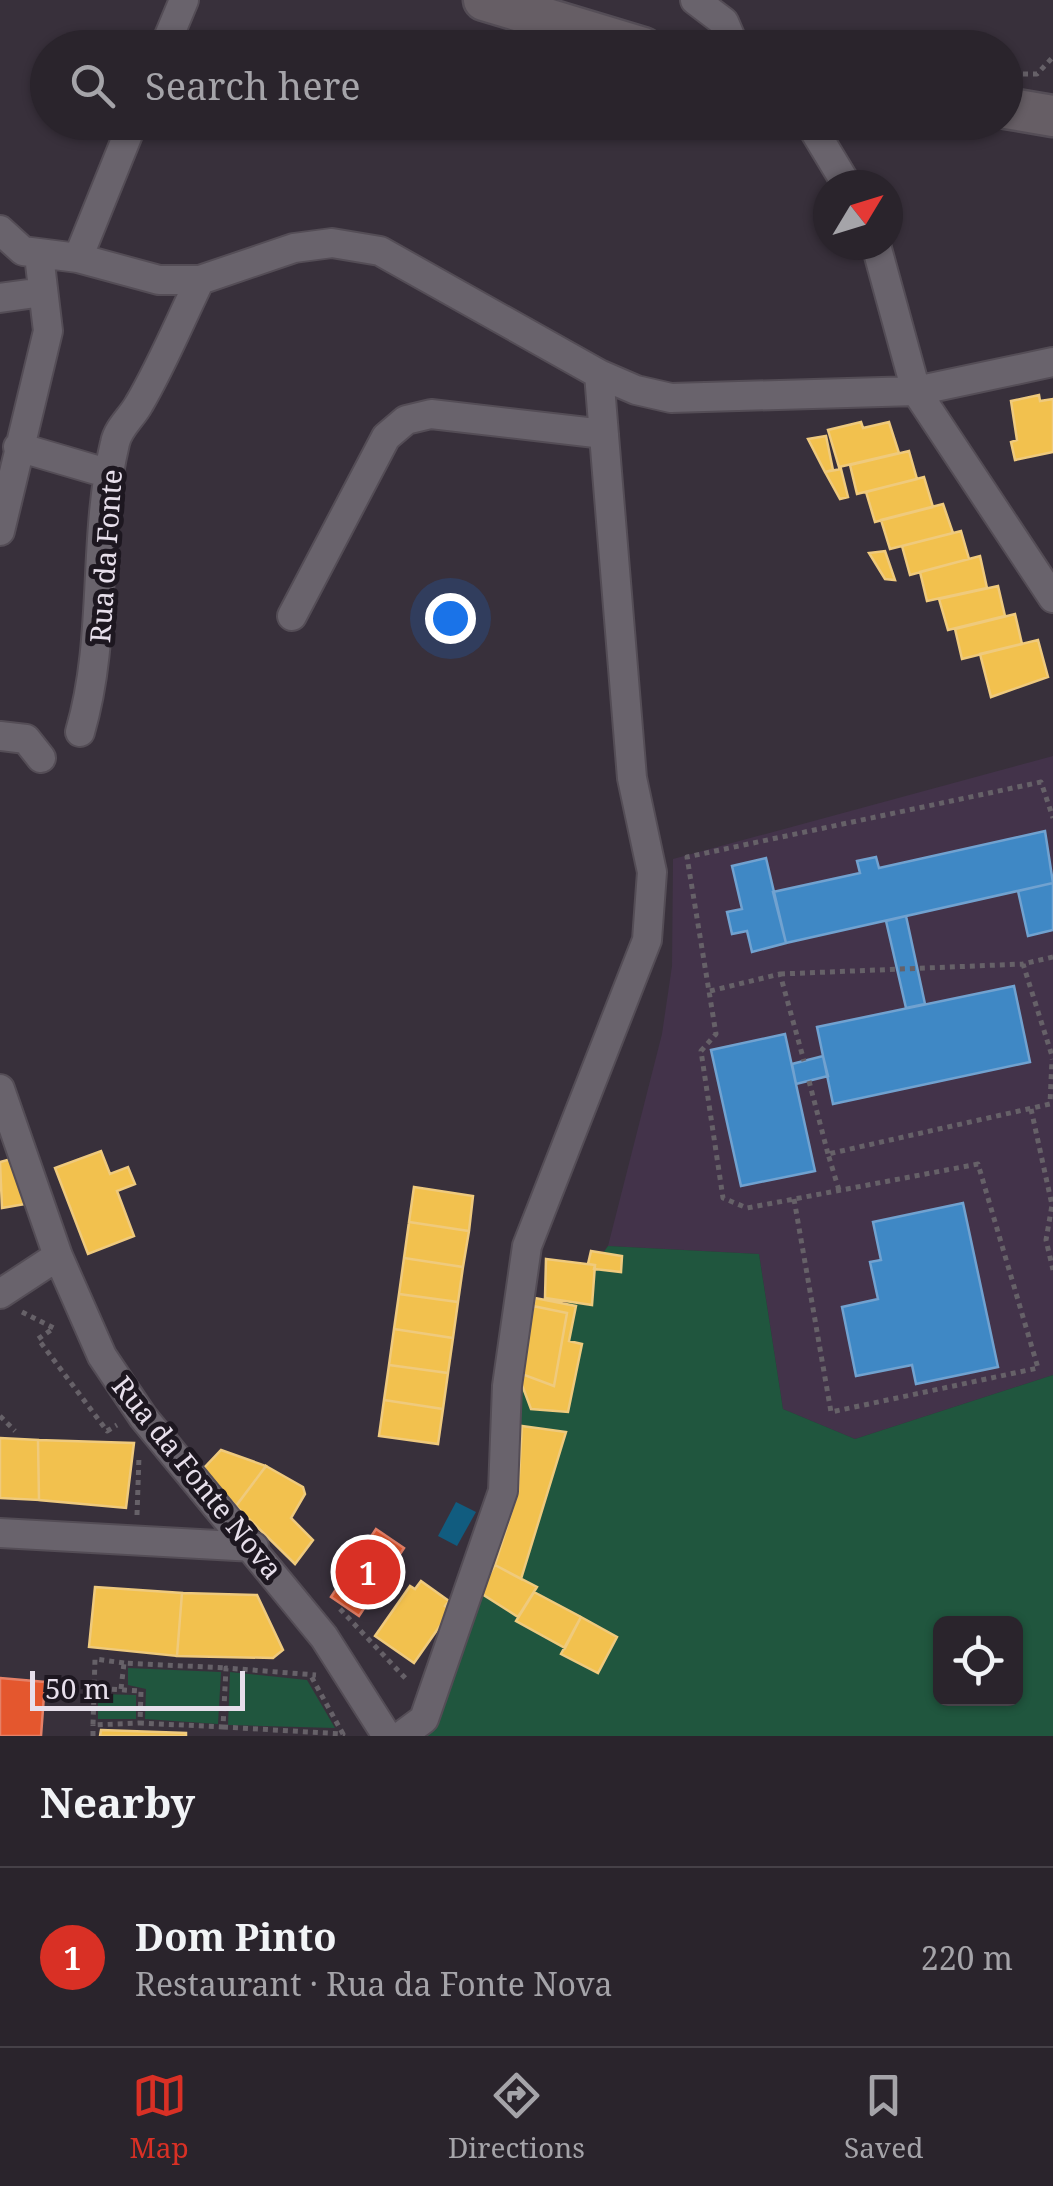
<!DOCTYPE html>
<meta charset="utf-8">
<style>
body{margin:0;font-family:"Noto Serif",serif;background:#322c34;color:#f1f3f6}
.controls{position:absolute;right:30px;bottom:30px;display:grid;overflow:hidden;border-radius:15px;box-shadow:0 2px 8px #0004}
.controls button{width:90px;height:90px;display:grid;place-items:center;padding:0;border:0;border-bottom:2px solid #464148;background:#2a242c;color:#f1f3f6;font:50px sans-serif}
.compass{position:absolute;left:813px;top:170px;width:90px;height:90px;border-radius:50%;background:#2a242c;box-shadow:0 2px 8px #0004;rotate:52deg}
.scale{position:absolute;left:30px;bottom:25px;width:215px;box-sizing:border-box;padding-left:10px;border:5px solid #e7dfeb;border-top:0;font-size:28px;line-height:35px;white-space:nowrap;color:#e7dfeb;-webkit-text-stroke:8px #1d1720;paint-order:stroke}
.you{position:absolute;left:450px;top:618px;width:35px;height:35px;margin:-25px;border:8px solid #fff;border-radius:50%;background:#1a73e8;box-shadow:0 0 0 15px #1a73e833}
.badge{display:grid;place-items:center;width:65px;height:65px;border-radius:50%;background:#d93025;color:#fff;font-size:32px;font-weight:700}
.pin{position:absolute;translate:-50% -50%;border:5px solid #fff;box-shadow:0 2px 10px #0006}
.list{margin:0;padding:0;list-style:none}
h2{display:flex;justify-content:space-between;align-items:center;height:130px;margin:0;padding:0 40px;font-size:42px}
h2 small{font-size:32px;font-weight:400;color:#a5a4a9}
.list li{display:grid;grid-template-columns:65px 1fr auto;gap:30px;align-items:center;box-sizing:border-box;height:180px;padding:0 40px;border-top:2px solid #464148}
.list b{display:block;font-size:38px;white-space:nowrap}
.list p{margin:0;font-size:32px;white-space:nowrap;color:#a5a4a9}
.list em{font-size:32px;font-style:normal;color:#a5a4a9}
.icon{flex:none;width:55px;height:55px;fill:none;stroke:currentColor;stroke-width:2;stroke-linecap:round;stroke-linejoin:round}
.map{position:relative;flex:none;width:1053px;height:1736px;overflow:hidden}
.search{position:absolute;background:#2a242c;box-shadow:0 2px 8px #0004;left:30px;right:30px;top:30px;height:110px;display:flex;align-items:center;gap:25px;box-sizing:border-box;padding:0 35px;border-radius:55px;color:#a5a4a9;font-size:38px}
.sheet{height:310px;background:#2a242c}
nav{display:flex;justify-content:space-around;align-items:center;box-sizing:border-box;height:140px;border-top:2px solid #464148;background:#2a242c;font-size:28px;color:#a5a4a9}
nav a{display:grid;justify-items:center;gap:5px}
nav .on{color:#d93025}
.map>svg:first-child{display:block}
</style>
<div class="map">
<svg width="1053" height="1736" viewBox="0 0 1053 1736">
<rect width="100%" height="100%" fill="#38303b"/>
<path fill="#43334a" d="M1053,756V1375L855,1439L783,1409L759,1254L608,1246L662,1034L672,966L673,859Z"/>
<path fill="#20563e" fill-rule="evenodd" d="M608,1246L759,1254L783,1409L855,1439L1053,1375V1736H420L468,1628L507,1386ZM940,1624H1016V1698H940Z
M128,1668L221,1672L218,1724L145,1719L146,1689L128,1685Z
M230,1672L307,1680L335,1728L228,1725Z
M98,1694L136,1695V1719H98Z"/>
<path fill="#115c7f" d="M456,1502L476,1512L457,1546L438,1536Z"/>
<path fill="#f2c14e" stroke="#efca7d" stroke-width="2.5" d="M1039,395L1040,401L1053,399V452L1015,460L1011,442L1017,440L1011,401Z
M861,422L863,428L889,422L899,453L839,467L828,430Z
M826,436L833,470L825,472L808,439Z
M909,451L917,479L857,494L850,465Z
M841,469L848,497L840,499L825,472Z
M924,477L933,507L875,522L866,492Z
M943,504L953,533L890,549L881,520Z
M961,531L969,559L910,575L902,546Z
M885,551L895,580L885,579L869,553Z
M980,556L987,588L927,601L920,572Z
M998,586L1005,616L948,630L939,599Z
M1015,614L1022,644L962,659L955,629Z
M1038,640L1048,677L991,697L980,654Z
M101,1151L110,1174L128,1167L135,1184L117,1191L134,1236L88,1254L55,1168Z
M11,1159L25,1204L2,1208L0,1162Z
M414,1187L473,1196L469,1231L409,1222Z
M409,1222L469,1231L463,1267L404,1258Z
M591,1251L622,1256L621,1272L594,1269L595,1265L588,1264Z
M404,1258L463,1267L458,1302L399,1294Z
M546,1259L595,1265L592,1305L545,1298Z
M399,1294L458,1302L453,1338L394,1329Z
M535,1298L576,1306L569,1341L582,1344L568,1412L531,1409L519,1377Z
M533,1306L567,1313L554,1386L519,1373Z
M394,1329L453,1338L448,1373L389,1365Z
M389,1365L448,1373L443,1409L384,1400Z
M384,1400L443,1409L438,1444L379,1436Z
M522,1426L566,1432L521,1579L495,1565L518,1491Z
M0,1438L38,1440L39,1500L0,1498Z
M38,1440L134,1443L126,1508L39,1500Z
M221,1450L266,1466L236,1506L203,1469Z
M266,1466L303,1487L305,1494L291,1518L313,1540L295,1564L236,1506Z
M495,1565L537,1587L518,1617L479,1592Z
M421,1581L449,1601L445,1606L451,1610L414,1663L375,1636L410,1586L415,1589Z
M95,1587L182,1593L177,1656L89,1647Z
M534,1592L581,1617L565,1648L516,1621Z
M182,1593L257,1595L283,1650L273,1658L177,1656Z
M581,1617L617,1637L598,1673L561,1654Z
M101,1730L186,1733V1736H100Z"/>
<path fill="#e4572e" stroke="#e58067" stroke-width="2.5" d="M376,1529L404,1548L359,1616L331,1597Z
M0,1678L45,1682L41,1736H0Z"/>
<path fill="#3f88c5" stroke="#71a2d0" stroke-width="2.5" d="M1045,831L1053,883L786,943L773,892L860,873L857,861L876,857L879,868Z
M766,858L786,943L752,952L747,931L732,934L727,912L742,909L732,866Z
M1053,883V930L1028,936L1018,891Z
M906,916L925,1004L906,1008L886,921Z
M1014,986L1030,1062L833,1104L817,1027Z
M785,1034L815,1171L741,1186L711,1050Z
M823,1056L828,1076L796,1084L792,1064Z
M963,1203L998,1367L916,1384L912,1365L856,1376L842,1307L878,1299L870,1262L881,1260L873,1222Z"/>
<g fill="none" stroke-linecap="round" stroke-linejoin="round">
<defs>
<path id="minor" d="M695,0L724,22L735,48
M164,48L184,0
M809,122L847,185
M0,230L23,251L78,258L159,280H200L294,248L332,243L380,251L599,374L636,390L671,398L916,391L1053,362
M876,245L916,391L1053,598
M78,258L133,122
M0,298L43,292
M18,447L110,474
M0,531L48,331L39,255
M292,616L386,437L406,420L431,414L604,434
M80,732C108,636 92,539 115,443C118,428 132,417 139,404C162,365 180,321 200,280
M0,736L26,739L41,758
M0,1089L58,1256L102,1356L143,1417L324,1637L387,1736
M0,1294L58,1256
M0,1533L254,1547
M401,1736L424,1719L503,1491L507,1386L527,1246L647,940L652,872L632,778L599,374"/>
<path id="secondary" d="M484,0L643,48
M1006,108L1053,116"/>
</defs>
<use href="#minor" stroke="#544d56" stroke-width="32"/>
<use href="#secondary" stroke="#544d56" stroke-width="45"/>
<path stroke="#666168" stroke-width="5" stroke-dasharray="5 5" stroke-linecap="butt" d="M760,43L781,48
M1023,74H1037L1053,57
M1053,957L1023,964L1053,1059
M780,974L1023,964
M710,991L780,974L804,1061
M809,1081L828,1154
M1031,1109L1052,1205L1046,1240L1053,1270
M839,1190L828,1154L1050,1104L1052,1059
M794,1199L831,1412L1038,1368L978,1164L747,1208L723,1198L701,1051L716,1034L687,857L1041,782L1053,818
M22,1312L54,1328L38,1339L107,1431L117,1425
M0,1416L15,1431
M137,1515L139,1456
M340,1609L408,1681
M124,1663L95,1659L93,1725L140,1723
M92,1688L141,1691L140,1723L223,1727L226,1668L316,1675
M121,1689L124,1663L226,1668
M223,1727L343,1734L311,1676
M93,1736V1725"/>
<use href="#minor" stroke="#69636c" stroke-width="28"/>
<use href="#secondary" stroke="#665e65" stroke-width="40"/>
</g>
<g text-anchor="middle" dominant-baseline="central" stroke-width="10" stroke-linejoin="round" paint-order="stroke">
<g font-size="28" fill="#e7dfeb" stroke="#1d1720">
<text transform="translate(105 556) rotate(-86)">Rua da Fonte</text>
<text transform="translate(198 1477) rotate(51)">Rua da Fonte Nova</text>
</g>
</g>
</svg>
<div class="controls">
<button><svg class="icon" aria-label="locate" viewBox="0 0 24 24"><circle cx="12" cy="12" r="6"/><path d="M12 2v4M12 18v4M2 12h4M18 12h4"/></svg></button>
</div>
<svg class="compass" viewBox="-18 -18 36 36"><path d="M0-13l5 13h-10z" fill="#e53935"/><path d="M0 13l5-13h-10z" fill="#a5a4a9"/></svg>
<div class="scale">50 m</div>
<div class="you"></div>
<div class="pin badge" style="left:368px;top:1572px">1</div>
<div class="search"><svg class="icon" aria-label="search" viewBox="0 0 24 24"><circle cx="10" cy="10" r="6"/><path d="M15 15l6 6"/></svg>Search here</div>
</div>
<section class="sheet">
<h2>Nearby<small></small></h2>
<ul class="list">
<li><span class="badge">1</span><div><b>Dom Pinto</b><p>Restaurant · Rua da Fonte Nova</p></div><em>220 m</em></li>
</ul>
</section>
<nav>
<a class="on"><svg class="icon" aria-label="map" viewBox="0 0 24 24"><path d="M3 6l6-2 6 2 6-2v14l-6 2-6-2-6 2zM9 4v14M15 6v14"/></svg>Map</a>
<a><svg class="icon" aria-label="directions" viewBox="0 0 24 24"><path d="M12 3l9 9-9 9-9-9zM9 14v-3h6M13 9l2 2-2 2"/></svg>Directions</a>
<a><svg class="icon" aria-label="saved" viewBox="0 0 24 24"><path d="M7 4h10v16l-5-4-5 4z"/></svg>Saved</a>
</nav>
